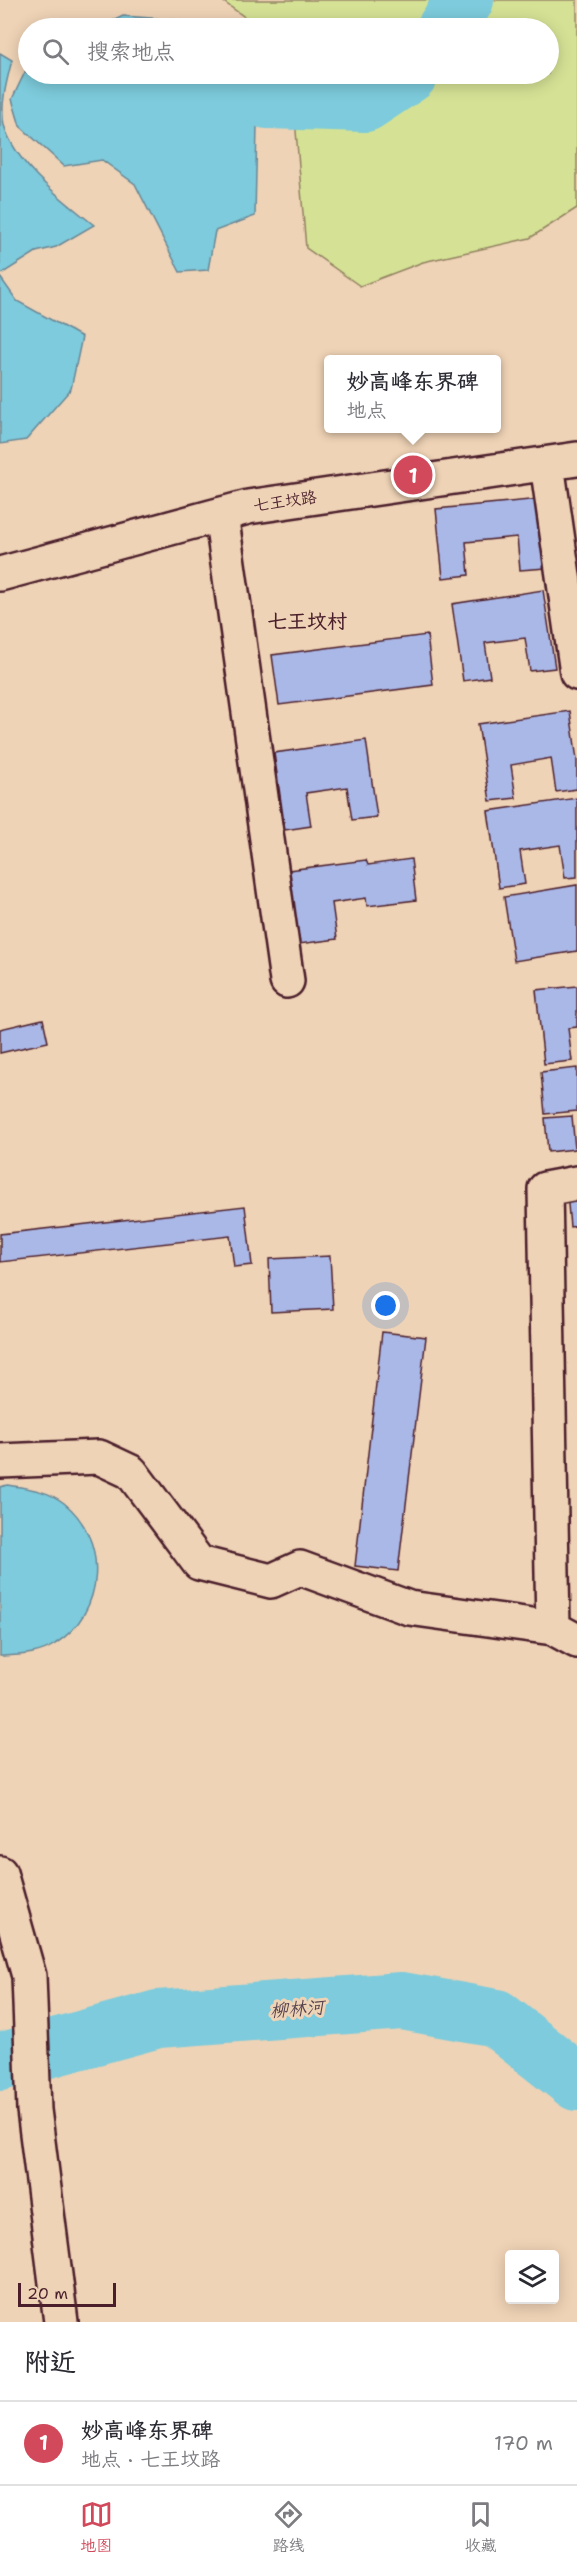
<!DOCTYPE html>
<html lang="zh">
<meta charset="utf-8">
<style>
body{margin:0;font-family:"Shantell Sans","LXGW WenKai TC",sans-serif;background:#f2f2f3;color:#2b2b33}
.controls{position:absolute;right:18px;bottom:18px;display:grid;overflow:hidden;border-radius:6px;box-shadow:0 3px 15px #0003}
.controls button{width:54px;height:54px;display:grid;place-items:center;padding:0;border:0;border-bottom:2px solid #e1e1e2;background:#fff;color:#2b2b33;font:30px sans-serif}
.scale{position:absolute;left:18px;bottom:15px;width:98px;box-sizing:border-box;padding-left:6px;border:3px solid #4a1f2b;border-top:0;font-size:16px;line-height:21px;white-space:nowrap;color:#4a1f2b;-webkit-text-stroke:4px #efd3b6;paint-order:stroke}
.you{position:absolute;left:386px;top:1306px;width:21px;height:21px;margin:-15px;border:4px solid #fff;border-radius:50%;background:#1a73e8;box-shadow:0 0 0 9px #1a73e833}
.badge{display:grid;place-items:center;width:39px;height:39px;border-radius:50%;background:#d1495b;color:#fff;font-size:20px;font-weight:700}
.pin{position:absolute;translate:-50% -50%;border:3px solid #fff;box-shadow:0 2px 6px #0006}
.popup{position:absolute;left:324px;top:355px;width:177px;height:78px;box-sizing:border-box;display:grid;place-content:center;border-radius:6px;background:#fff;filter:drop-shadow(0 2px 4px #0005);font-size:20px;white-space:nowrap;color:#7c7c81}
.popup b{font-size:22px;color:#2b2b33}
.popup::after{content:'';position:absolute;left:50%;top:100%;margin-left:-12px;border:12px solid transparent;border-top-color:#fff}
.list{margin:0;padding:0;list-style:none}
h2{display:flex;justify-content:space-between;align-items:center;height:78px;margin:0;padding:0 24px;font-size:26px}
h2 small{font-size:20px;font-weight:400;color:#7c7c81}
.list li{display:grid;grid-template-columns:39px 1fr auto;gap:18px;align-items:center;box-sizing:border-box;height:84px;padding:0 24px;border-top:2px solid #e1e1e2}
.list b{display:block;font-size:22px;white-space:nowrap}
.list p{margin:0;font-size:20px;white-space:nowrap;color:#7c7c81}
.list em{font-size:20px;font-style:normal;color:#7c7c81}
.icon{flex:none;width:33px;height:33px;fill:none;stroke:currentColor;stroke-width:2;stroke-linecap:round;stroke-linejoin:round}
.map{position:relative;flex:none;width:577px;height:2322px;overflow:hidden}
.search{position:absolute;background:#fff;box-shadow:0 3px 15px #0003;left:18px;right:18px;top:18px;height:66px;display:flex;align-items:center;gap:15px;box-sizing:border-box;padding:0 21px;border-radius:33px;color:#7c7c81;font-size:22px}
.sheet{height:162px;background:#fff}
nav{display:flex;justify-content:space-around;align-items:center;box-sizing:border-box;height:84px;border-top:2px solid #e1e1e2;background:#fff;font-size:16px;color:#7c7c81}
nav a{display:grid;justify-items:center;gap:3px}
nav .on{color:#d1495b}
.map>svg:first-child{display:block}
</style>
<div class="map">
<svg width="577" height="2322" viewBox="0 0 577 2322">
<rect width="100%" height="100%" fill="#efd3b6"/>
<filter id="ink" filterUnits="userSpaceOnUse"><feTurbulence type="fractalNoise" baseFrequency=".0167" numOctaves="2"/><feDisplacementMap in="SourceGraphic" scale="12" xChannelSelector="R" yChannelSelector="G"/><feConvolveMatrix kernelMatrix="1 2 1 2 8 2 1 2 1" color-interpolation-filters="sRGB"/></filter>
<g filter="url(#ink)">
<path fill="#d5e295" stroke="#908060" stroke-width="1.5" d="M221,0H577V208L530,238L423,262L360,286L306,248L296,131L299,74H548V28H260Z"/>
<path fill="#7dcbdc" stroke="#698695" stroke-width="1.5" d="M123,16L179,20L197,28H97Z
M0,53L12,60C7,80 0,104 4,125C16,166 62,199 94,225L56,247L36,252L0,275Z
M27,68H28V74H275L257,126L255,216L215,231L208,270L180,272L135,184L102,160L64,166L20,126L12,99Z
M0,277L17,301L82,337L71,389L26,440L0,444Z
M7,1485C27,1488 47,1490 64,1503C110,1540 105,1613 55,1644C39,1655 20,1655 2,1656H0V1487Z"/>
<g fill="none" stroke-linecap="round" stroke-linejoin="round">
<path stroke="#7dcbdc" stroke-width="58" d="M446,28L465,0
M267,100L365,103L409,74
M0,2062L158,2019L402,2001L496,2018L577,2082"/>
</g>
<path fill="#aab8e8" stroke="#4a1f2b" stroke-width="1.5" d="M540,499L546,568L520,570L517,537L466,542L469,575L443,578L436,509Z
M543,590L555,668L530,671L525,638L485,643L490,677L463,681L452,604Z
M427,635L433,685L279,705L272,655Z
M570,711L577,760V789L556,792L551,758L511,765L516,798L490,801L478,724Z
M366,740L377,817L352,820L347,787L306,793L311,826L285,830L274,753Z
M577,798V877L565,878L560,845L520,851L525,884L499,888L488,811Z
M411,859L416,900L367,906L366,898L332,903L337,939L299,944L289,870L366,860L368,865Z
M577,885V951L514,961L504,897Z
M577,986V1027L568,1028L572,1061L544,1064L536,990Z
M43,1019L48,1042L0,1053V1029Z
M577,1068V1111L545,1114L541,1072Z
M572,1116L575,1149L548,1152L545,1118Z
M577,1192V1226L570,1227L567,1193Z
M245,1206L252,1265L234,1267L230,1236L0,1262V1234Z
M330,1256L333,1309L271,1312L269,1259Z
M382,1332L426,1337L398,1571L355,1566Z"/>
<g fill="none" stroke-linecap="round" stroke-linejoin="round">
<defs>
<path id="minor" d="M547,464L577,673
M221,514L287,981
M0,574L248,507L577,459
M0,1461L99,1457L131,1472L199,1563L271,1581L300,1568L409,1608L553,1628L577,1641
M553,1628L545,1189L577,1183
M0,1873L29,1976L34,2110L61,2322"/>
</defs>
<use href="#minor" stroke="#4a1f2b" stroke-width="38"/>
<use href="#minor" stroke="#efd3b6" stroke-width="33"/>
</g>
</g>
<g text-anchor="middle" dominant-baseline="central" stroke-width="6" stroke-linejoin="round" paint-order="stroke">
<g font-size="16" fill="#4a1f2b" stroke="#efd3b6">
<text transform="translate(285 501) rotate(-8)">七王坟路</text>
</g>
<g font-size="18" font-style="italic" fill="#54414e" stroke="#efd3b6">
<text transform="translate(297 2009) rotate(-4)">柳林河</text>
</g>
<g font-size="20" font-weight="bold" fill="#4a1f2b" stroke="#efd3b6">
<text x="307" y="621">七王坟村</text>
</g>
</g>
</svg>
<div class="controls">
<button><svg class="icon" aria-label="layers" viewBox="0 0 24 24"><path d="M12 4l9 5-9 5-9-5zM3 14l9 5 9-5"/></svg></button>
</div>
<div class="scale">20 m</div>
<div class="you"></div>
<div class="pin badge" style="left:413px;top:475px">1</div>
<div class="popup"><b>妙高峰东界碑</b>地点</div>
<div class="search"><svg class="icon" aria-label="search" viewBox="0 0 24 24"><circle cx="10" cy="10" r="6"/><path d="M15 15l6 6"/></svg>搜索地点</div>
</div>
<section class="sheet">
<h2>附近<small></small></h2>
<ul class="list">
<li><span class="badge">1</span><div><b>妙高峰东界碑</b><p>地点 · 七王坟路</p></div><em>170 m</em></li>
</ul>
</section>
<nav>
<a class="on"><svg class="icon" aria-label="map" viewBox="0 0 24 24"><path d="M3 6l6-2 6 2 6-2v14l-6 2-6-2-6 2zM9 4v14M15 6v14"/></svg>地图</a>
<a><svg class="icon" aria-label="directions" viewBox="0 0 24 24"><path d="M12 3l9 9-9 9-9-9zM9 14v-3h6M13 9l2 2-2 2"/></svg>路线</a>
<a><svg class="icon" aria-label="saved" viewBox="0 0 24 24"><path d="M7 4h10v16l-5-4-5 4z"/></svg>收藏</a>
</nav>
